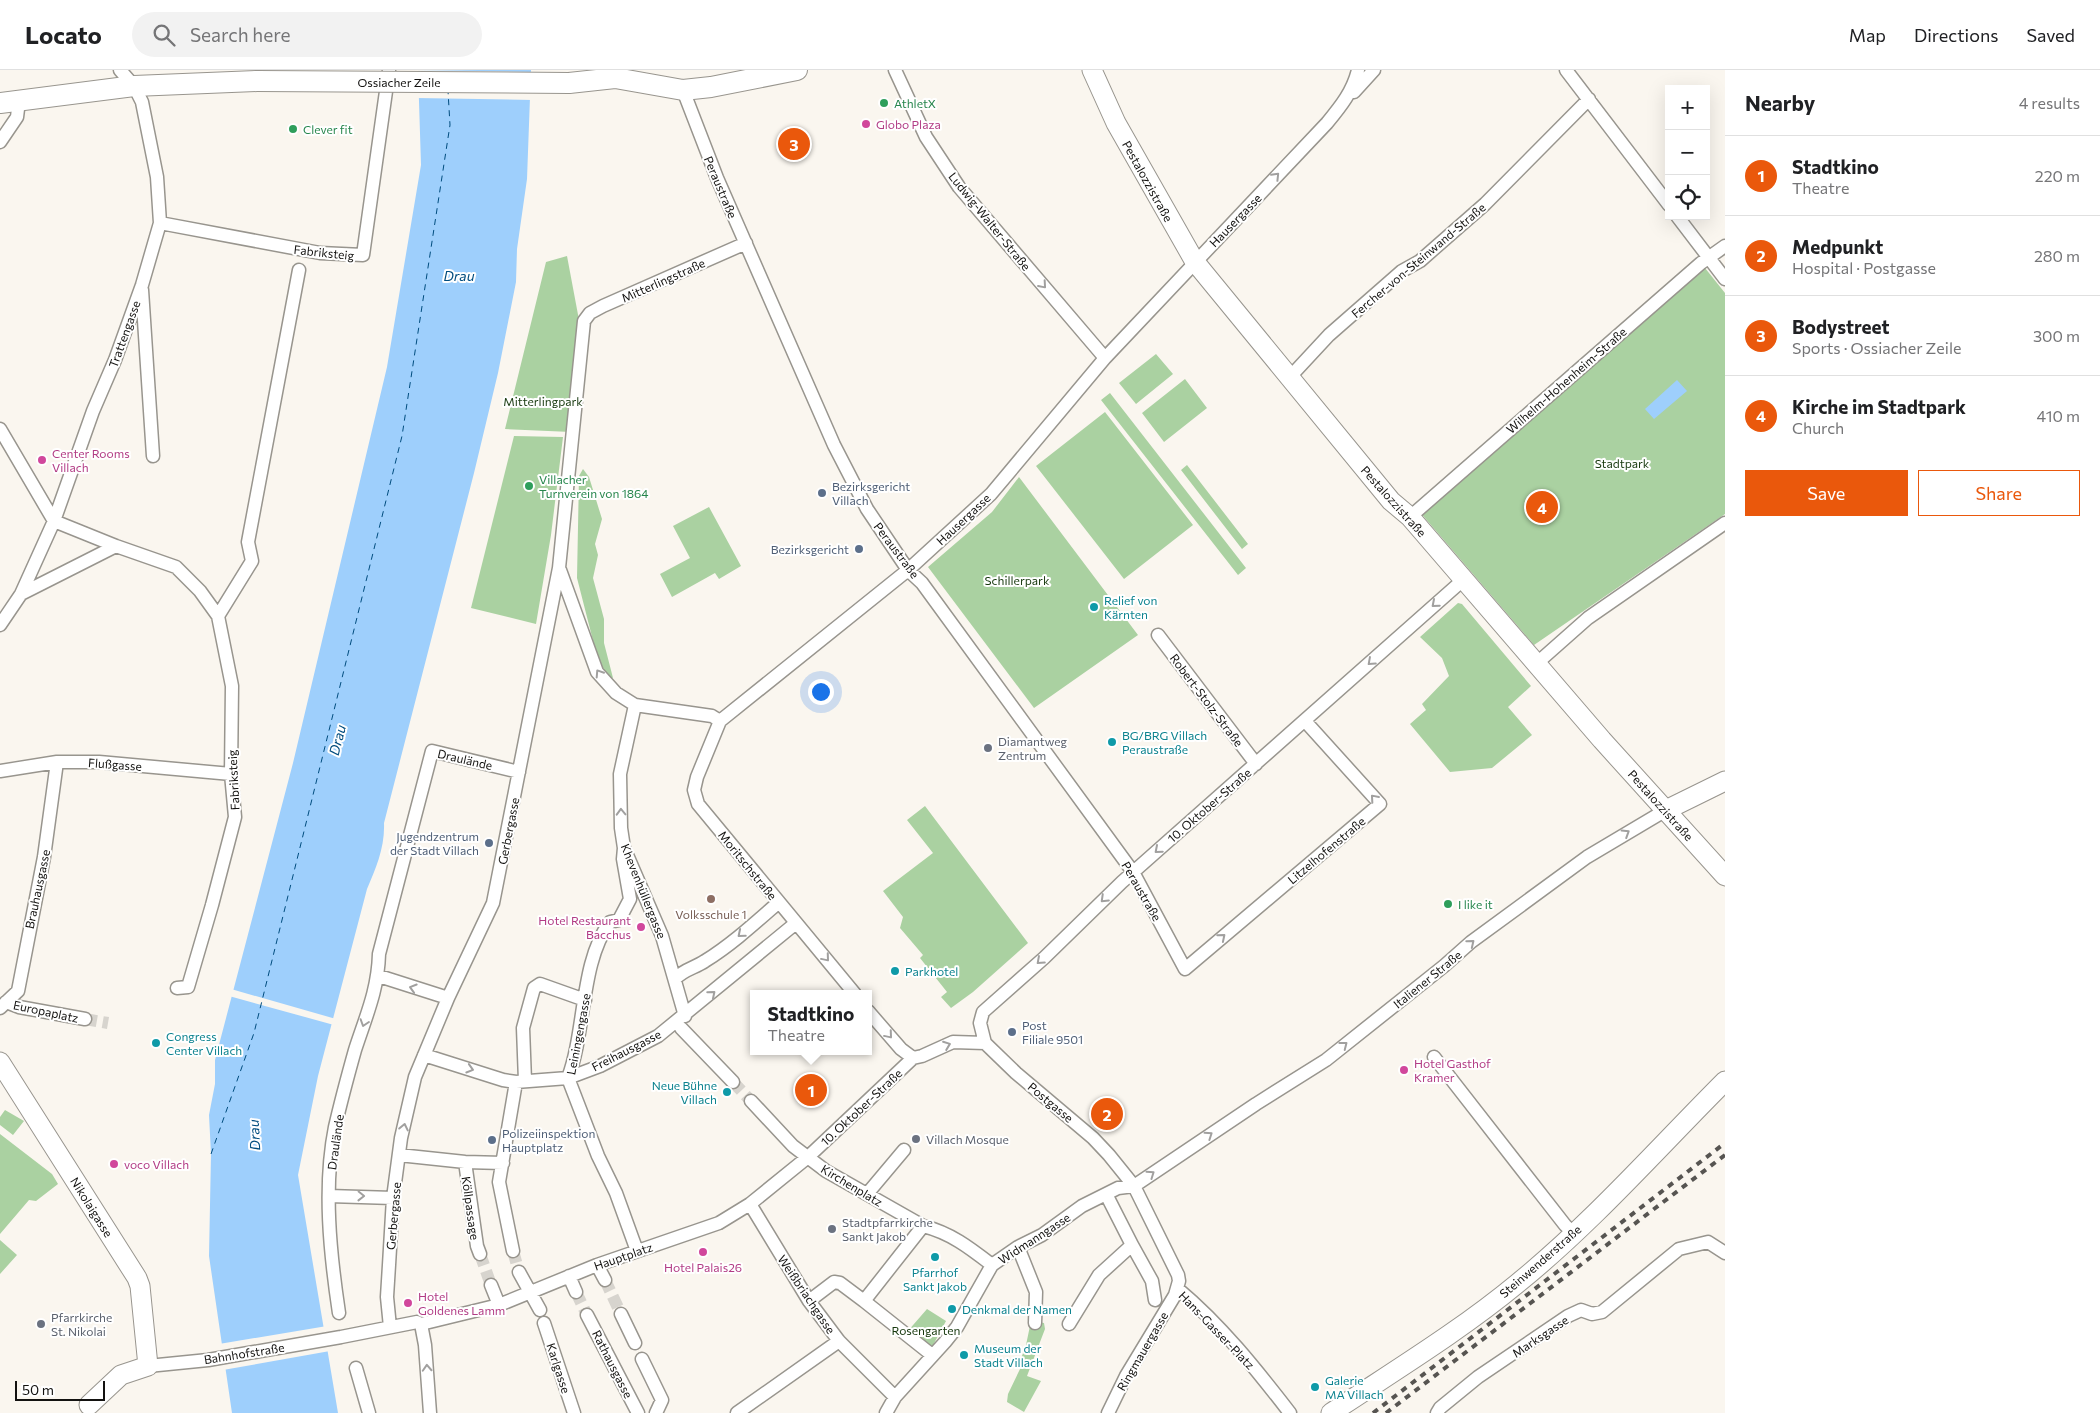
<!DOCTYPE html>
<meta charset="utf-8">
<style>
body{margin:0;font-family:Commissioner,sans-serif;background:#f2f2f2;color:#202124}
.controls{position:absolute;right:15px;top:15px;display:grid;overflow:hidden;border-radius:0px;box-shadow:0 5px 20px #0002}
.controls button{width:45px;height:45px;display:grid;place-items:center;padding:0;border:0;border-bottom:1px solid #e0e0e0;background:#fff;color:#202124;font:25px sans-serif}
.scale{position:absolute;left:15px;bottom:12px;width:90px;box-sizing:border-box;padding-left:5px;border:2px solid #131210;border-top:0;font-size:14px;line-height:18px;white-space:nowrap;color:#131210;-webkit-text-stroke:4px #fff;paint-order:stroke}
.you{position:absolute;left:820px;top:621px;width:18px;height:18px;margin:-12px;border:4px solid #fff;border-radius:50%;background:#1a73e8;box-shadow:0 0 0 8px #1a73e833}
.badge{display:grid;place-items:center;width:32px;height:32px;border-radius:50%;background:#ea580c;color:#fff;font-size:16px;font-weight:700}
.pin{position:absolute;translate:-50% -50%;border:2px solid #fff;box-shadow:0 1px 5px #0006}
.popup{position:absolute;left:750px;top:920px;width:122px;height:65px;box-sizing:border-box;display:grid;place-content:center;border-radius:0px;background:#fff;filter:drop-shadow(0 1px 4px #0005);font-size:16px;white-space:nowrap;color:#757577}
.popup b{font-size:19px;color:#202124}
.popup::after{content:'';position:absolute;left:50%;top:100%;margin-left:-10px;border:10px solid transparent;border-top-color:#fff}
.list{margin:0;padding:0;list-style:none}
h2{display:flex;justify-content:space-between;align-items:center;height:65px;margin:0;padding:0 20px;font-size:21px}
h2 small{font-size:16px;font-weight:400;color:#757577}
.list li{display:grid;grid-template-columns:32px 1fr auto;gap:15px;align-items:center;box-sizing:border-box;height:80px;padding:0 20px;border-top:1px solid #e0e0e0}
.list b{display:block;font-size:19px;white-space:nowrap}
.list p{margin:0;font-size:16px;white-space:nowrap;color:#757577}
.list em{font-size:16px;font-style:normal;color:#757577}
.actions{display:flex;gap:10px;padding:15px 20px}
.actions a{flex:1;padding:11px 0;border:1px solid #ea580c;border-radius:0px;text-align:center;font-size:18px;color:#ea580c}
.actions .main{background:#ea580c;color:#fff}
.icon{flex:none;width:28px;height:28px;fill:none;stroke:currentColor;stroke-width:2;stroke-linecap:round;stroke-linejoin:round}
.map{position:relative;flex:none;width:1725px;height:1343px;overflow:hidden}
header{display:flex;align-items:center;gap:30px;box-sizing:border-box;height:70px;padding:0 25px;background:#fff;border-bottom:1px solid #e0e0e0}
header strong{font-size:24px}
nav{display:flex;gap:28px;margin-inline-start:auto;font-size:18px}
.search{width:350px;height:45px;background:#f2f2f2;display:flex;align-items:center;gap:12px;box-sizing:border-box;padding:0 18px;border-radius:28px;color:#757577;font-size:19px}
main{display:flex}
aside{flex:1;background:#fff}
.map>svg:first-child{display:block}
</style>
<header>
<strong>Locato</strong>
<div class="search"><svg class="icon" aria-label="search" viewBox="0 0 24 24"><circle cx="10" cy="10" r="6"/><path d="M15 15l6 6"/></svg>Search here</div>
<nav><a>Map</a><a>Directions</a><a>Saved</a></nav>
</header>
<main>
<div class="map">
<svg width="1725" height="1343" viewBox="0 0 1725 1343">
<rect width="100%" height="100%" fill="#faf6ef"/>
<path fill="#aad1a1" d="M567,186L579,250L571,362L505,359L546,192Z
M1701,193L1725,223V444L1534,575L1418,440Z
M1156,284L1173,304L1136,334L1119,313Z
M1185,309L1207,338L1164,372L1142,343Z
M1110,323L1246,498L1238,505L1101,330Z
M1105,342L1193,455L1124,509L1036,396Z
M514,366L563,367L551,465L536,554L471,538Z
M1187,395L1248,474L1242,479L1181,400Z
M583,399L589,407L602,449L595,474L598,485L593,508L604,549V573L613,608L606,606L600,598L577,508L579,406Z
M1019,407L1138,565L1034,638L928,497L992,442Z
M709,437L741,496L719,509L715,503L672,527L660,504L690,488L673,456Z
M1458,533L1462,534L1531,616L1508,637L1532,665L1492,698L1450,702L1410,654L1426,640L1422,634L1449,606L1442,588L1420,567Z
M925,736L1028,873L973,922L951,938L941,927L947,922L920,888L923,885L900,858L903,847L883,821L933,783L907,750Z
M5,1040L24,1051L13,1065L0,1055V1047Z
M0,1064L52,1104L58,1114L36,1131L29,1130L0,1164Z
M0,1170L17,1185L0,1204Z
M927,1239L946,1251L930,1281L907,1262Z
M1031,1251L1044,1253L1045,1259L1027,1306L1041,1311L1024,1342L1007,1332L1008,1324L1020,1299L1018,1297L1026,1275Z"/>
<path fill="#9ecffc" d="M418,0H531L527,109L517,179L516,212L498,303L474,403L384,753C385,777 376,798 367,819L318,1006L298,1105L338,1343H232L209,1186L211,1084L209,1045L215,1014V990L293,693L387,297L421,95Z
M1677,310L1687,321L1654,349L1645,339Z"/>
<path fill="#faf6ef" d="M415,0L533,2V30L416,28Z
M231,919L336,949L334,955L229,926Z
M327,1256L330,1281L223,1300L219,1274Z"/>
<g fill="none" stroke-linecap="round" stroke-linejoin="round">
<path stroke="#004c7e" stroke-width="1" stroke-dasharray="6 5" stroke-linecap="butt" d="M211,1084L254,963L402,366L450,55L448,21"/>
<path stroke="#d7d4ce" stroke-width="12" stroke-dasharray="12 6" stroke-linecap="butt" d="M85,949L108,953
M733,1012L751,1031
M513,1181L519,1202
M480,1184L491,1215
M605,1210L621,1244
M576,1222L587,1245"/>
<defs>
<path id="street" d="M895,0L926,67L959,117L1105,288
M1566,0L1669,135
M683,20L717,108L834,375L867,439L908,500L922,513L1133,802L1185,899L1380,734L1305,651
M1354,22L1374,0
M0,72L17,47L19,31
M1677,146L1725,209
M160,153L320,183L363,185L389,0
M142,220L153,386
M1290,307L1329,265L1402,201L1420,191L1485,134L1589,29
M0,359L54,451L116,476L176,497L200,521L218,546L232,616L231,704L235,747L212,835L188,917L177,918
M1410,447L1701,193L1725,176
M560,500L597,602L616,623L635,635L712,646L720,651L908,500L991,424L1105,288L1327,53C1341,36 1353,21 1358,0
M21,524L116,476
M218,546L252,491L248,472L299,200
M0,555L21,524L54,451L93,341L115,290L142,215L160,153L157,107L142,32L134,16L120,0
M1158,565L1256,694
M1536,594L1588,548L1725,453
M635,635L620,704L621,758L624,778L662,866L685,946
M720,651L697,707L694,720L698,734L855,924
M0,701L57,692H99L231,704
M624,778L623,789L630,829L619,850L610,852C580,892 586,961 568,1008L598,1086L616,1123L637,1181
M379,906L448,928
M675,909C684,899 695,898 705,891C731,875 755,853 779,832
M6,932L19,937L85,949
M0,938L18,921L44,787L57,692
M868,941L901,979L913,988L922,986L953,972L985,973
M681,958L733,1012
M424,985L503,1010L516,1012L568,1008L600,996L658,966L796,853
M1434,987L1565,1155L1573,1163
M525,1011L523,958L534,918L540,914L585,930
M751,1031L793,1076L826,1101L923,1156C951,1163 970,1178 992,1195
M399,1085L465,1092L503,1093
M465,1092L477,1176L480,1184
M867,1124L904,1080
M329,1126L393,1128
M750,1134L809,1231L839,1271L895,1327
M1132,1175L1152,1211L1155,1230
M1018,1177L1036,1222L1035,1253
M513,1181L499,1112L516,1012
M597,1195L605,1210
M519,1202L540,1240
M569,1206L576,1222
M491,1215L499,1235
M1178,1219C1221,1255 1256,1299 1290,1343
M809,1231L834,1212L840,1213L864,1231L923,1156
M864,1231L932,1285
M339,1243C330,1183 323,1117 335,1057C341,1031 348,1005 355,980C366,946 378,920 379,884L432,681L519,702
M621,1244L635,1273
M587,1245L638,1343
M544,1253L574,1343
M421,1254L425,1275L430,1343
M1069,1254L1099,1205L1132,1175L1106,1124
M390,1257L387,1227L389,1195L393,1128L401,1068L415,1007L448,928L493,833L559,498L584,251L590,243L603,236L746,173
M642,1289L662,1330L656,1343
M148,1296L208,1290L341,1267L417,1252L421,1254L499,1235L597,1195L719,1153L750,1134L808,1087L913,988
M356,1298L369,1343
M737,1343L839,1271
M886,1343L895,1327L945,1272L957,1257L992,1195L1018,1177L1042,1165L1082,1136L1118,1118L1134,1116L1256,1034L1326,990L1444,896L1471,872L1587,787L1666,740
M1108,1343L1126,1306L1175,1225L1179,1211L1178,1205L1134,1116L1109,1085L1093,1068L1016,1003L985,973L980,953L983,942L1044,888L1122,812L1463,510
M1437,1343L1440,1338L1478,1307L1568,1246L1581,1240L1592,1244L1602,1242L1679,1179L1708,1172L1725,1183"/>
<path id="secondary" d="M1092,0L1116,53L1195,192L1391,431L1410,447L1602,670L1725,806
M1666,740L1725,711
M0,992L137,1208L140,1216L148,1296L121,1305L89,1335
M1331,1343C1394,1301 1460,1261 1518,1213C1593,1152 1657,1079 1725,1011"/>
<path id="primary" d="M569,13L615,8L683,20L711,17L797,0
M0,33L134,16L257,11"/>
</defs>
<use href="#street" stroke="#98958e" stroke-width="15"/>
<use href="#secondary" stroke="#98958e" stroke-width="21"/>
<use href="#primary" stroke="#98958e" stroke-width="22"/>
<use href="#street" stroke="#fff" stroke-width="12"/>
<use href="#secondary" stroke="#fff" stroke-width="19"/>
<use href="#primary" stroke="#fff" stroke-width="20"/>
<path stroke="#565451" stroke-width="4" stroke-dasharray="6 6" stroke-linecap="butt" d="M1373,1343L1725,1073
M1386,1343L1725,1085"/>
<defs>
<path id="primary-bridge" d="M257,11L569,13"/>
</defs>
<use href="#primary-bridge" stroke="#98958e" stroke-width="22" stroke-linecap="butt"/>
<use href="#primary-bridge" stroke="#fff" stroke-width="20"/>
</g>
<defs><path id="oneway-chevron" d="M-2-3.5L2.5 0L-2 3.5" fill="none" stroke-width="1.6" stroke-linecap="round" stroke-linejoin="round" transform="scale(1.25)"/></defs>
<g stroke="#a1a09f">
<use href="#oneway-chevron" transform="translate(1276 106) rotate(-46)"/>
<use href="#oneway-chevron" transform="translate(1043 215) rotate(49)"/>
<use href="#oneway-chevron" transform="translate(1435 534) rotate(139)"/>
<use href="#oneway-chevron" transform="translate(1371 592) rotate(138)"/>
<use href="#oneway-chevron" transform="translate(599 603) rotate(-123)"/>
<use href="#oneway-chevron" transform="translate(1374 728) rotate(-131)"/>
<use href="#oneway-chevron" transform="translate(621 742) rotate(-92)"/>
<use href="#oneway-chevron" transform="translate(1626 763) rotate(-32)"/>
<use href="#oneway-chevron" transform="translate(1158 780) rotate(139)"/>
<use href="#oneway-chevron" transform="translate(1104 829) rotate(136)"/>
<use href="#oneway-chevron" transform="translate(741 864) rotate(140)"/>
<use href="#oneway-chevron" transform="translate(1222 867) rotate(-40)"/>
<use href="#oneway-chevron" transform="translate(1471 873) rotate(-39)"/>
<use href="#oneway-chevron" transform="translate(826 888) rotate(50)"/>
<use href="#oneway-chevron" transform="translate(1040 891) rotate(138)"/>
<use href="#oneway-chevron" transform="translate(413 918) rotate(-163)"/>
<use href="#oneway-chevron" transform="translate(712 924) rotate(-40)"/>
<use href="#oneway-chevron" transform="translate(364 953) rotate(108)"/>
<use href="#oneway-chevron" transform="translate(889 965) rotate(50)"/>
<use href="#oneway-chevron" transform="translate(947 975) rotate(-21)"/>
<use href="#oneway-chevron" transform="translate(1344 975) rotate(-38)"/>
<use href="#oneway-chevron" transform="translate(470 999) rotate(17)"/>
<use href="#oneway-chevron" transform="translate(404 1057) rotate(-78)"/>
<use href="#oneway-chevron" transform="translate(1209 1065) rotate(-34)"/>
<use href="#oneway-chevron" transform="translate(1151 1104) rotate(-35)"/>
<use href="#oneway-chevron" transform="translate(361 1126) rotate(1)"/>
<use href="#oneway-chevron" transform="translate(427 1298) rotate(-93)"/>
</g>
<g fill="#2e9e5b" stroke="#fff" stroke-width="2">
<circle cx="884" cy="33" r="5"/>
<circle cx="293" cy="59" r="5"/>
<circle cx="529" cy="416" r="5"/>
<circle cx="1448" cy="834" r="5"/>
</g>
<g fill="#d1479c" stroke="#fff" stroke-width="2">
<circle cx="866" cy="54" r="5"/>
<circle cx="42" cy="390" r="5"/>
<circle cx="641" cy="857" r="5"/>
<circle cx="1404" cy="1000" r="5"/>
<circle cx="114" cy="1094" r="5"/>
<circle cx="703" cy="1182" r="5"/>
<circle cx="408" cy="1233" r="5"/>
</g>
<g fill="#5c6f8a" stroke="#fff" stroke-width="2">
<circle cx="822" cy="423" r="5"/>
<circle cx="859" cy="479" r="5"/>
<circle cx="489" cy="773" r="5"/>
<circle cx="1012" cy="962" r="5"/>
<circle cx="492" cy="1070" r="5"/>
</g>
<g fill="#0f9aa8" stroke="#fff" stroke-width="2">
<circle cx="1094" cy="537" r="5"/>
<circle cx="1112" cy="672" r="5"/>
<circle cx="895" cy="901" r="5"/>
<circle cx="156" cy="973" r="5"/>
<circle cx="727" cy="1022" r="5"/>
<circle cx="935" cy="1187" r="5"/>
<circle cx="952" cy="1239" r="5"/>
<circle cx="964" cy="1285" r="5"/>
<circle cx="1315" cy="1317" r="5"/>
</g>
<g fill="#6b7280" stroke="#fff" stroke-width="2">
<circle cx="988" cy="678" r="5"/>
<circle cx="916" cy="1069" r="5"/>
<circle cx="832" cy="1159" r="5"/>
<circle cx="41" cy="1254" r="5"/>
</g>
<circle fill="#8d6e63" stroke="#fff" stroke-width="2" cx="711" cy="829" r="5"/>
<g text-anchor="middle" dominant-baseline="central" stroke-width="4" stroke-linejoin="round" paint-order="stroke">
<g font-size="12" fill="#131210" stroke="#fff">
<text x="399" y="12">Ossiacher Zeile</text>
<text transform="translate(1148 111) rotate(61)">Pestalozzistraße</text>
<text transform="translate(721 117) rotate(67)">Peraustraße</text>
<text transform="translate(1235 150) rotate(-46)">Hausergasse</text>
<text transform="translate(990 151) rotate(51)">Ludwig-Walter-Straße</text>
<text transform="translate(324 182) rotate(6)">Fabriksteig</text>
<text transform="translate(1418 190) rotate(-40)">Fercher-von-Steinwand-Straße</text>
<text transform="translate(663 210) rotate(-24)">Mitterlingstraße</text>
<text transform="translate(124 264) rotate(-70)">Trattengasse</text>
<text transform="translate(1566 310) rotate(-41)">Wilhelm-Hohenheim-Straße</text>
<text transform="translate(1394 431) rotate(48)">Pestalozzistraße</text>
<text transform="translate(963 449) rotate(-43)">Hausergasse</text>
<text transform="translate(897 480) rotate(53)">Peraustraße</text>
<text transform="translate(1207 630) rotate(53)">Robert-Stolz-Straße</text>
<text transform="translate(465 689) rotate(13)">Draulände</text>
<text transform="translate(115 694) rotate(4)">Flußgasse</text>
<text transform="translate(233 710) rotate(-93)">Fabriksteig</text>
<text transform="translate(1209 735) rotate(-41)">10. Oktober-Straße</text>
<text transform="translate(1661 735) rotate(48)">Pestalozzistraße</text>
<text transform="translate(508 761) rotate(-79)">Gerbergasse</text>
<text transform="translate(1326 780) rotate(-40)">Litzelhofenstraße</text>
<text transform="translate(748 795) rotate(51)">Moritschstraße</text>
<text transform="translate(37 819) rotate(-78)">Brauhausgasse</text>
<text transform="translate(644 821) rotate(68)">Khevenhüllergasse</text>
<text transform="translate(1142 821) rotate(60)">Peraustraße</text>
<text transform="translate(1427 909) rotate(-39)">Italiener Straße</text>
<text transform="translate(46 941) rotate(12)">Europaplatz</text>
<text transform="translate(578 964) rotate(-79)">Leiningengasse</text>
<text transform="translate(626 980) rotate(-27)">Freihausgasse</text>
<text transform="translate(1051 1032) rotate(40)">Postgasse</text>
<text transform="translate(861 1037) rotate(-43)">10. Oktober-Straße</text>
<text transform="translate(335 1072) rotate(-82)">Draulände</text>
<text transform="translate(852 1115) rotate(31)">Kirchenplatz</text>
<text transform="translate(92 1137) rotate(58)">Nikolaigasse</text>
<text transform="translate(471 1138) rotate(82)">Köllpassage</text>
<text transform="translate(393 1146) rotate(-85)">Gerbergasse</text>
<text transform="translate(1034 1168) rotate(-33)">Widmanngasse</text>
<text transform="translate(623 1186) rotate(-19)">Hauptplatz</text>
<text transform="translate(1540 1191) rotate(-41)">Steinwenderstraße</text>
<text transform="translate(807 1224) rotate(56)">Weißbriachgasse</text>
<text transform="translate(1217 1260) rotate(46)">Hans-Gasser-Platz</text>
<text transform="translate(1540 1266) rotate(-34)">Marksgasse</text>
<text transform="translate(1142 1281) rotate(-60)">Ringmauergasse</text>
<text transform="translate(244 1283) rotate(-9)">Bahnhofstraße</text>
<text transform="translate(613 1294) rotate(63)">Rathausgasse</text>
<text transform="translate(559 1298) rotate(72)">Karlgasse</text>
</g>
<g font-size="12" fill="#27864d" stroke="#fff" text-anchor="start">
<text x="894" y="33">AthletX</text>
<text x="303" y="59">Clever fit</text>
<text x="539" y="409">Villacher<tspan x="539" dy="14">Turnverein von 1864</tspan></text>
<text x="1458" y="834">I like it</text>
</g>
<g font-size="12" fill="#b23c85" stroke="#fff" text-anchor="start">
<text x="876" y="54">Globo Plaza</text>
<text x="52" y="383">Center Rooms<tspan x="52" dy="14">Villach</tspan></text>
<text x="631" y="850" text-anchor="end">Hotel Restaurant<tspan x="631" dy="14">Bacchus</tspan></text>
<text x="1414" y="993">Hotel Gasthof<tspan x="1414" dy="14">Kramer</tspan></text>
<text x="124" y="1094">voco Villach</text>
<text x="703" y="1197" text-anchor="middle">Hotel Palais26</text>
<text x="418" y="1226">Hotel<tspan x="418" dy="14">Goldenes Lamm</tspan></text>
</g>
<g font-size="12" fill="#15370c" stroke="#fff">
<text x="543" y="331">Mitterlingpark</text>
<text x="1622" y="393">Stadtpark</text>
<text x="1017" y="510">Schillerpark</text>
<text x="926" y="1260">Rosengarten</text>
</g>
<g font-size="12" fill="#4e5e75" stroke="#fff" text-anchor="start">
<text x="832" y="416">Bezirksgericht<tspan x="832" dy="14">Villach</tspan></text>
<text x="849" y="479" text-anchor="end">Bezirksgericht</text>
<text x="479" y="766" text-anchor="end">Jugendzentrum<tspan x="479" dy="14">der Stadt Villach</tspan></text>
<text x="1022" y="955">Post<tspan x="1022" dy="14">Filiale 9501</tspan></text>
<text x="502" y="1063">Polizeiinspektion<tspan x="502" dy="14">Hauptplatz</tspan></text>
</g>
<g font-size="12" fill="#0d838f" stroke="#fff" text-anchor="start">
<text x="1104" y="530">Relief von<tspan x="1104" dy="14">Kärnten</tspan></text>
<text x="1122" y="665">BG/BRG Villach<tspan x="1122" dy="14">Peraustraße</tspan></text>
<text x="905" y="901">Parkhotel</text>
<text x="166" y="966">Congress<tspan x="166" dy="14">Center Villach</tspan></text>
<text x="717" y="1015" text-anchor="end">Neue Bühne<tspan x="717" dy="14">Villach</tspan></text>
<text x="935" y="1202" text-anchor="middle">Pfarrhof<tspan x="935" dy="14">Sankt Jakob</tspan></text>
<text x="962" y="1239">Denkmal der Namen</text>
<text x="974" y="1278">Museum der<tspan x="974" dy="14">Stadt Villach</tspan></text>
<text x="1325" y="1310">Galerie<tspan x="1325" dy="14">MA Villach</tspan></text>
</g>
<g font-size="12" fill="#5b616d" stroke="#fff" text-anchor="start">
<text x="998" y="671">Diamantweg<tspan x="998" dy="14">Zentrum</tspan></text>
<text x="926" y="1069">Villach Mosque</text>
<text x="842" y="1152">Stadtpfarrkirche<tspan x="842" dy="14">Sankt Jakob</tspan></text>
<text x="51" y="1247">Pfarrkirche<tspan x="51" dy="14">St. Nikolai</tspan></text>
</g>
<g font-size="12" fill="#785e54" stroke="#fff">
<text x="711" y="844">Volksschule 1</text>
</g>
<g font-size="14" font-style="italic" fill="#004c7e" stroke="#fff">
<text x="459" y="205">Drau</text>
<text transform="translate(337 670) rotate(-76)">Drau</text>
<text transform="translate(254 1065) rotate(-93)">Drau</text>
</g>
</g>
</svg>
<div class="controls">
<button>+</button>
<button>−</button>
<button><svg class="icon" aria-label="locate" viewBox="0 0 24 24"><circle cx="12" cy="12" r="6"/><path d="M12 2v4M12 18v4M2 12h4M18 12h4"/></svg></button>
</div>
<div class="scale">50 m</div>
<div class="you"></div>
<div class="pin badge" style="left:811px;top:1020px">1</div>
<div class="popup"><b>Stadtkino</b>Theatre</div>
<div class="pin badge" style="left:1107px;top:1044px">2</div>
<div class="pin badge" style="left:794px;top:74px">3</div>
<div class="pin badge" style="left:1542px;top:437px">4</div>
</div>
<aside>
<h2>Nearby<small>4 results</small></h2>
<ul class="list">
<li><span class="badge">1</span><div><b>Stadtkino</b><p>Theatre</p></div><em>220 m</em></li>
<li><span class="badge">2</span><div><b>Medpunkt</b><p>Hospital · Postgasse</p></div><em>280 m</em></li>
<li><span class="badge">3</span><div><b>Bodystreet</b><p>Sports · Ossiacher Zeile</p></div><em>300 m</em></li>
<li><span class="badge">4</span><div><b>Kirche im Stadtpark</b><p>Church</p></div><em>410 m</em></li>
</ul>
<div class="actions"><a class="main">Save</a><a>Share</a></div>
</aside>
</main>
